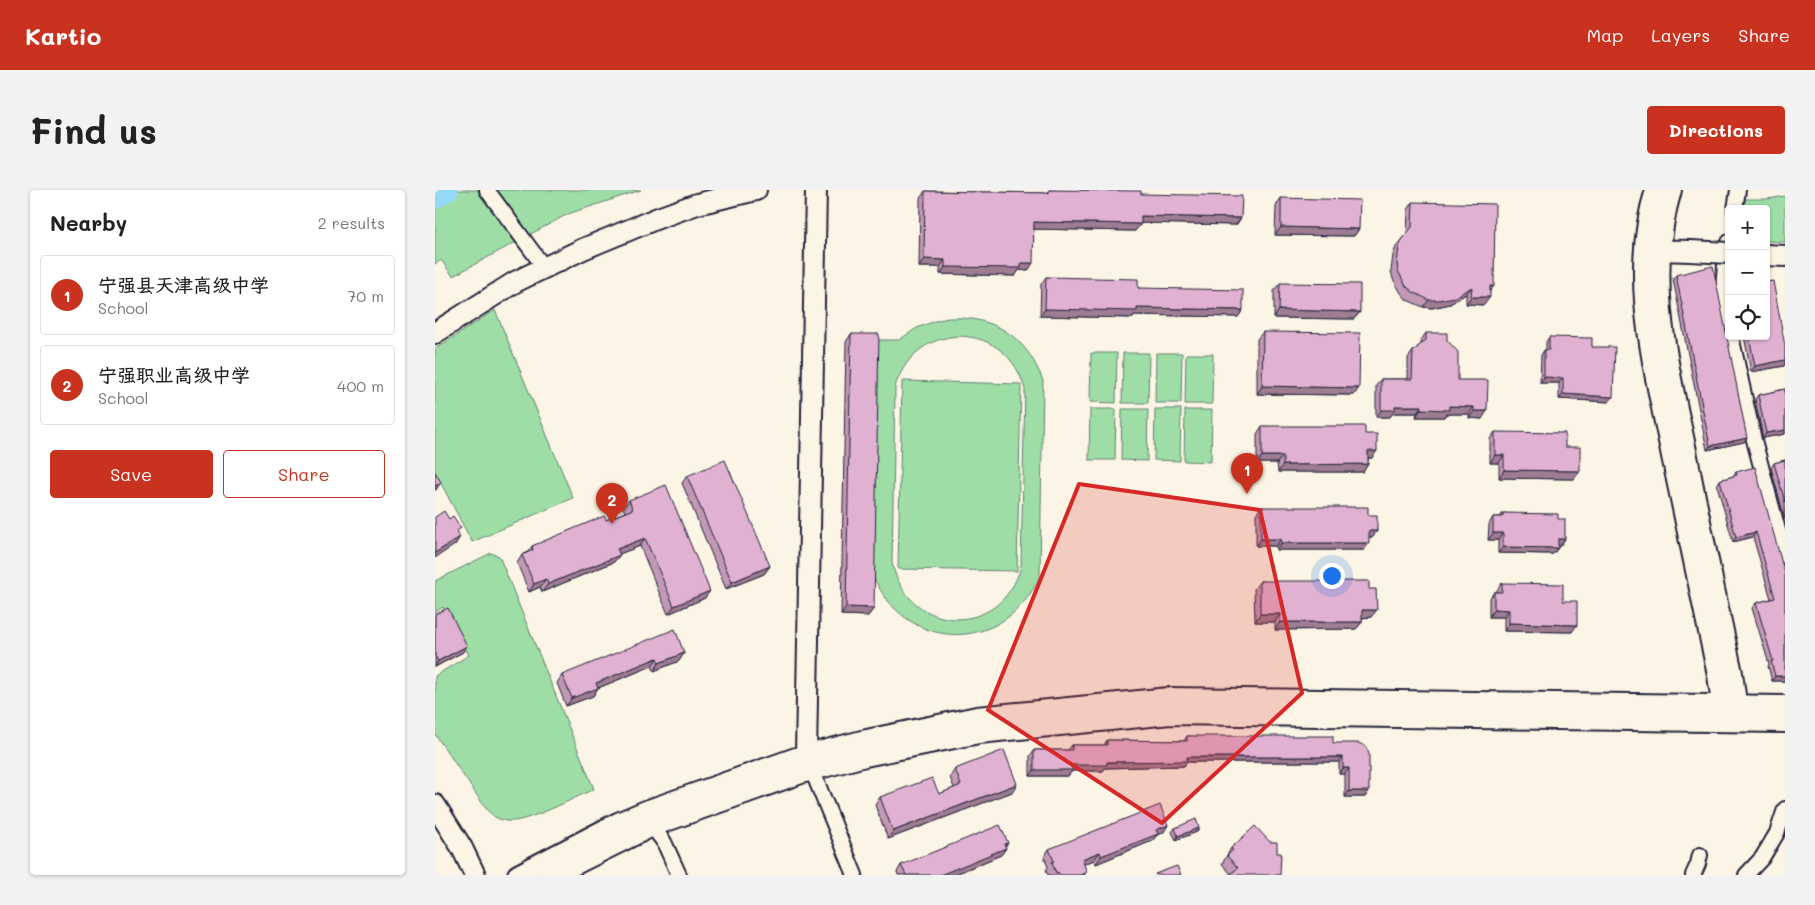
<!DOCTYPE html>
<meta charset="utf-8">
<style>
body{margin:0;font-family:Mali,"LXGW WenKai TC",sans-serif;background:#f2f2f2;color:#222}
.controls{position:absolute;right:15px;top:15px;display:grid;overflow:hidden;border-radius:5px;box-shadow:0 1px 4px #0004}
.controls button{width:45px;height:45px;display:grid;place-items:center;padding:0;border:0;border-bottom:1px solid #e0e0e0;background:#fff;color:#222;font:25px sans-serif}
.you{position:absolute;left:896px;top:385px;width:18px;height:18px;margin:-12px;border:4px solid #fff;border-radius:50%;background:#1a73e8;box-shadow:0 0 0 8px #1a73e833}
.badge{display:grid;place-items:center;width:32px;height:32px;border-radius:50%;background:#c8321e;color:#fff;font-size:16px;font-weight:700}
.pin{position:absolute;translate:-50% -41px;filter:drop-shadow(0 1px 2px #0008)}
.pin::after{content:'';position:absolute;top:26px;width:18px;height:15px;background:inherit;clip-path:polygon(0 0,100% 0,50% 100%)}
.list{margin:0;padding:0;list-style:none}
h2{display:flex;justify-content:space-between;align-items:center;height:65px;margin:0;padding:0 20px;font-size:21px}
h2 small{font-size:16px;font-weight:400;color:#767676}
.list li{display:grid;grid-template-columns:32px 1fr auto;gap:15px;align-items:center;box-sizing:border-box;height:80px;margin:0 10px 10px;padding:0 10px;border:1px solid #e0e0e0;border-radius:5px}
.list b{display:block;font-size:19px;white-space:nowrap}
.list p{margin:0;font-size:16px;white-space:nowrap;color:#767676}
.list em{font-size:16px;font-style:normal;color:#767676}
.actions{display:flex;gap:10px;padding:15px 20px}
.actions a{flex:1;padding:11px 0;border:1px solid #c8321e;border-radius:5px;text-align:center;font-size:18px;color:#c8321e}
.actions .main{background:#c8321e;color:#fff}
.icon{flex:none;width:28px;height:28px;fill:none;stroke:currentColor;stroke-width:2;stroke-linecap:round;stroke-linejoin:round}
.map{position:relative;flex:none;width:1350px;height:685px;overflow:hidden;border-radius:5px}
header{display:flex;align-items:center;gap:30px;box-sizing:border-box;height:70px;padding:0 25px;background:#c8321e;color:#fff}
header strong{font-size:24px}
nav{display:flex;gap:28px;margin-inline-start:auto;font-size:18px}
.intro{display:flex;align-items:center;justify-content:space-between;box-sizing:border-box;height:120px;padding:0 30px}
h1{margin:0;font-size:35px}
.button{padding:12px 22px;border-radius:5px;background:#c8321e;color:#fff;font-size:18px;font-weight:700}
main{display:flex;gap:30px;padding:0 30px}
aside{flex:1;background:#fff;border-radius:5px;box-shadow:0 1px 4px #0004}
.map>svg:first-child{display:block}
</style>
<header>
<strong>Kartio</strong>
<nav><a>Map</a><a>Layers</a><a>Share</a></nav>
</header>
<div class="intro"><h1>Find us</h1><a class="button">Directions</a></div>
<main>
<aside>
<h2>Nearby<small>2 results</small></h2>
<ul class="list">
<li><span class="badge">1</span><div><b>宁强县天津高级中学</b><p>School</p></div><em>70 m</em></li>
<li><span class="badge">2</span><div><b>宁强职业高级中学</b><p>School</p></div><em>400 m</em></li>
</ul>
<div class="actions"><a class="main">Save</a><a>Share</a></div>
</aside>
<div class="map">
<svg width="1350" height="685" viewBox="0 0 1350 685">
<rect width="100%" height="100%" fill="#fcf5e5"/>
<filter id="ink" filterUnits="userSpaceOnUse"><feTurbulence type="fractalNoise" baseFrequency=".02" numOctaves="2"/><feDisplacementMap in="SourceGraphic" scale="10" xChannelSelector="R" yChannelSelector="G"/><feConvolveMatrix kernelMatrix="1 2 1 2 8 2 1 2 1" color-interpolation-filters="sRGB"/></filter>
<g filter="url(#ink)">
<path fill="#9edea6" stroke="#608070" fill-rule="evenodd" d="M0,0H206L133,24L18,86L6,70L0,74Z
M1350,6V52L1331,51V19H1307L1309,9H1333Z
M60,120L138,308L37,352L0,282V159Z
M514,128C560,126 592,147 608,191L605,386C570,465 469,464 437,383L442,150H464L482,138L503,130ZM524,146C558,147 581,167 590,199L586,376C567,448 474,446 457,373L460,197C470,166 492,148 524,146Z
M656,163H682L681,213L655,212Z
M688,163H714L713,213H687Z
M721,163H747L746,213H720Z
M751,164H778L777,214H750Z
M467,191L586,194L582,381L463,379Z
M655,219H681L680,270H654Z
M687,219H713L712,271L686,270Z
M720,219H746L745,271L719,270Z
M750,220H777L776,272L749,271Z
M56,363L64,366L159,599C141,607 90,634 72,631C63,630 58,626 52,620L0,544V486L34,465L8,417L0,422V391Z"/>
<g fill="none" stroke-linecap="round" stroke-linejoin="round">
<path stroke="#95d9f7" stroke-width="21" d="M0,8L13,0"/>
<defs>
<path id="street" d="M52,0L109,77
M1300,19L1303,0
M1294,52L1290,75L1288,100L1294,133
M1296,146L1319,250L1350,366
M374,573L420,685
M217,636L229,652L244,685
M1258,685L1263,674L1265,665
M1311,685L1327,668L1342,643L1350,619"/>
<path id="secondary" d="M1221,0C1193,86 1220,180 1237,266C1252,339 1267,412 1283,485L1289,527
M1236,0C1210,87 1233,175 1251,261C1265,335 1281,409 1297,483L1303,527
M1225,60L1255,61
M1331,65L1350,66
M0,143L80,92L148,59L223,28L262,14L321,0
M371,565L381,0
M0,615L27,658L40,685
M83,685L183,633L211,621L361,568L427,551L542,527L734,508L1350,516
M118,685L217,636L366,583L430,566L544,543L735,524L1350,532"/>
</defs>
<use href="#street" stroke="#22223b" stroke-width="18"/>
<use href="#secondary" stroke="#22223b" stroke-width="24"/>
<use href="#street" stroke="#fcf5e5" stroke-width="14"/>
<use href="#secondary" stroke="#fcf5e5" stroke-width="20"/>
<defs>
<path id="secondary-bridge" d="M1255,61L1294,63"/>
</defs>
<use href="#secondary-bridge" stroke="#22223b" stroke-width="24" stroke-linecap="butt"/>
<use href="#secondary-bridge" stroke="#fcf5e5" stroke-width="20"/>
</g>
<path fill="#c298b4" stroke="#22223b" d="M614,0L706,4L806,28L801,35L706,33L700,41L599,39L593,81L584,80L580,86L505,84V77H484L485,8L490,1L612,3Z
M846,8L924,39L919,46L840,45L841,16Z
M978,12L1055,102L1049,115L1031,114V104L1015,114L997,118L988,117L972,110L966,103L958,89L956,81L958,65L961,57L972,44L973,20Z
M1241,85L1309,252L1272,260L1238,89Z
M611,87L703,98L808,120L803,127L699,125L697,128L605,126L606,94Z
M845,93L925,122L919,129L839,128V101Z
M828,142L919,205L822,204V149Z
M991,143L1012,150L1023,190L1047,229L1034,228V224H1011L1009,227H981L982,223H958L955,227H941V196L946,189H973V168L978,161L986,154V150Z
M416,144L439,418L433,426L406,425L411,152Z
M1309,146H1331L1350,156V174L1349,176L1316,182Z
M1114,147L1157,157L1174,212L1124,209V193H1105L1106,165L1109,160H1111V152Z
M1350,199V244L1328,248L1320,209L1323,205Z
M827,236L930,244L937,268H933V274L928,282H843L842,273H822V244Z
M1060,242L1130,257L1145,281L1139,289L1064,288V273H1055V249Z
M1350,270V329L1336,278L1339,273Z
M1301,282L1350,384V491H1337L1333,476L1334,474L1317,418L1321,413L1336,409L1318,347L1298,352L1282,295L1285,290L1298,286Z
M252,286L335,376L329,384L291,399L247,293Z
M194,310L270,408L233,424L205,356L184,364L179,372L107,402L105,397L94,402L82,373L87,365L92,363L97,356L171,330L190,322L188,318Z
M826,317L933,325L942,341L937,348H934L929,360H841V356H821V324Z
M1068,323L1123,329L1130,349L1125,356H1123V358L1118,364L1063,363V350H1053L1054,334L1058,327H1065Z
M825,391L934,399L936,427L927,428V432L921,439L840,440V432H820L819,399Z
M1067,393L1128,411L1137,442L1069,441V427H1054V409L1059,402H1062V400Z
M0,424L28,462L0,477Z
M249,463L244,471L219,481L217,476L163,498L158,506L131,516L122,493L127,485Z
M752,546L898,553L934,601L930,607H910V584H904V572H752L749,576L670,578L668,581H637L633,586H595V566L599,560H633L637,555H669L672,550L749,551Z
M520,579L577,602L453,649L440,615L445,607L504,604L519,598L515,587Z
M733,635L728,643L722,645L717,651L661,674L659,670L649,674L650,685H613L611,680L613,677L609,667L614,659Z
M740,638H764L762,642L741,650L737,642Z
M573,653L570,656L571,658L566,665L518,685H463L462,682L466,675Z
M796,658L842,663L796,684L787,674Z"/>
<path fill="#9e7c92" stroke="#22223b" d="M706,26L806,28L801,35L701,33Z
M599,32L706,34L700,41L594,39Z
M846,37L924,39L919,46L840,45Z
M489,69L510,70L505,77H484Z
M586,73H598L593,81L584,80L580,86L505,84L510,77Z
M1055,96H1059L1053,104Z
M1037,97L1031,104L1015,114L997,118L988,117L994,110Z
M1036,107H1055L1049,115L1031,114Z
M702,118L808,120L803,127L699,125L697,128L605,126L610,119Z
M844,120L925,122L919,129L839,128Z
M1350,170V174L1349,176L1316,182L1320,176Z
M1109,187L1128,188L1124,193H1105Z
M827,196L924,198L919,205L822,204Z
M1128,204L1178,207L1174,212L1124,209Z
M960,216H987L982,223H958L955,227H941L946,220Z
M1014,216L1039,217L1034,224H1011L1009,227H981L986,219Z
M1039,221H1052L1047,229L1034,228Z
M1350,240V244L1328,248L1331,243Z
M1312,248L1309,252L1272,260L1275,256Z
M933,261H942L937,268H928Z
M1060,265H1069L1064,273H1055Z
M827,266H848L842,273H822Z
M933,274L928,282H843L848,275Z
M1069,280L1145,281L1139,289L1064,288Z
M6,292L1,300H0V296Z
M934,341H942L937,348H929Z
M1321,342L1318,347L1298,352L1301,347Z
M1058,343H1068L1063,350H1053Z
M25,347L20,355L0,368V363Z
M210,348L205,356L177,367L182,359Z
M826,349H846L841,356H821Z
M1123,349H1130L1125,356H1118Z
M846,353H934L929,360H841Z
M1068,357L1123,358L1118,364L1063,363Z
M185,365L179,372L107,402L113,394Z
M335,376L329,384L291,399L297,392Z
M111,389L105,397L94,402L99,394Z
M275,401L270,408L233,424L239,416Z
M411,417L439,418L433,426L406,425Z
M1059,419L1074,420L1069,427H1054Z
M927,420H942L936,427L921,428Z
M825,424H845L840,432H820Z
M845,432H927L921,439L840,440Z
M1074,433L1142,435L1137,442L1069,441Z
M32,456L28,462L0,477L3,471Z
M249,463L244,471L219,481L224,473Z
M222,468L217,476L163,498L158,506L131,516L137,508L161,493Z
M1340,486H1350V491H1337Z
M752,567H908L904,572H752L749,576L670,578L668,581H637L633,586H595L599,580L637,575Z
M908,578H914L910,584H904Z
M582,594L577,602L453,649L458,641Z
M914,601H934L930,607H910Z
M733,635L728,643L722,645L717,651L661,674L666,666L721,640Z
M764,638L762,642L741,650L743,646Z
M573,653L568,660L571,658L566,665L518,685H505Z
M665,662L659,670L642,677L647,669Z"/>
<path fill="#e1b1d1" stroke="#22223b" d="M614,0L706,1V4L807,6L806,28L706,26V34L599,32L598,73H586V78L510,77V70L489,69L490,1L614,3Z
M846,8L925,10L924,39L846,37Z
M978,12L1060,14L1059,96H1055V107H1036L1037,97L1020,107L1003,110H994L978,102L971,96L963,81L962,73L964,57L967,50L977,37Z
M1278,76L1312,248L1275,256L1241,85Z
M611,87L703,89V98L808,100V120L702,118V121L610,119Z
M1338,91L1350,156V170L1320,176L1314,146H1331V92Z
M845,93L925,94V122L844,120Z
M828,142L925,143L924,198L827,196Z
M991,143H1012V150L1023,162V190H1053L1052,221H1039V217L1014,216V220L986,219L987,216H960V220H946V189H977L978,161L991,150Z
M416,144H444L439,418L411,417Z
M1114,147L1157,148V157H1180L1178,207L1128,204V188L1109,187V160H1114Z
M1350,199V240L1331,243L1323,205Z
M827,236H930V244H942V261H933V274L848,275V266H827Z
M1060,242L1130,243V257H1145V281L1069,280V265H1060Z
M290,270L335,376L297,392L252,286Z
M1350,270V312L1339,273Z
M1320,277L1350,384V486H1340L1336,471H1338L1321,413L1340,408L1321,342L1301,347L1285,290L1302,285L1301,282Z
M0,282L6,292L0,296Z
M231,295L275,401L239,416L210,348L182,359L185,365L113,394L111,389L99,394L87,365L98,360L97,356L169,326L171,330L198,319L194,310Z
M826,317H933V325H942V341H934V353H846V349H826Z
M9,321L14,329L18,326L26,338L22,341L25,347L0,363V327Z
M1068,323L1123,324V329H1130V349H1123V358L1068,357V343H1058V327H1068Z
M825,391H934V399H941L942,420H927V432H845V424H825Z
M1067,393L1128,394V411H1142V435L1074,433V420L1059,419V402H1067Z
M13,418L32,456L3,471L0,466V424Z
M240,439L249,463L224,473L222,468L161,493L163,498L137,508L127,485Z
M752,546H898V553H924L931,557L934,564V601H914V578H908V567H752V571L672,572V575H637V580H599V560H637V555H672V550L752,551Z
M569,560L582,594L458,641L445,607L497,588L504,604L526,595L520,579Z
M725,615L733,635L721,640L723,644L666,666L665,662L647,669L652,682L645,685H625L623,682L621,683L617,672L619,671L614,659Z
M761,629L764,638L743,646L740,638Z
M565,635L573,653L569,654L571,658L505,685H471L466,675Z
M820,636L835,652H842V663H846L845,685H794L803,678L792,666L798,660L796,658Z
M742,676L746,685H721L720,684Z"/>
</g>
<path fill="#d62828" fill-opacity="0.2" stroke="#d62828" stroke-width="4" stroke-linejoin="round" d="M644,294L825,320L867,503L727,633L553,520Z"/>
</svg>
<div class="controls">
<button>+</button>
<button>−</button>
<button><svg class="icon" aria-label="locate" viewBox="0 0 24 24"><circle cx="12" cy="12" r="6"/><path d="M12 2v4M12 18v4M2 12h4M18 12h4"/></svg></button>
</div>
<div class="you"></div>
<div class="pin badge" style="left:812px;top:304px">1</div>
<div class="pin badge" style="left:177px;top:334px">2</div>
</div>
</main>
